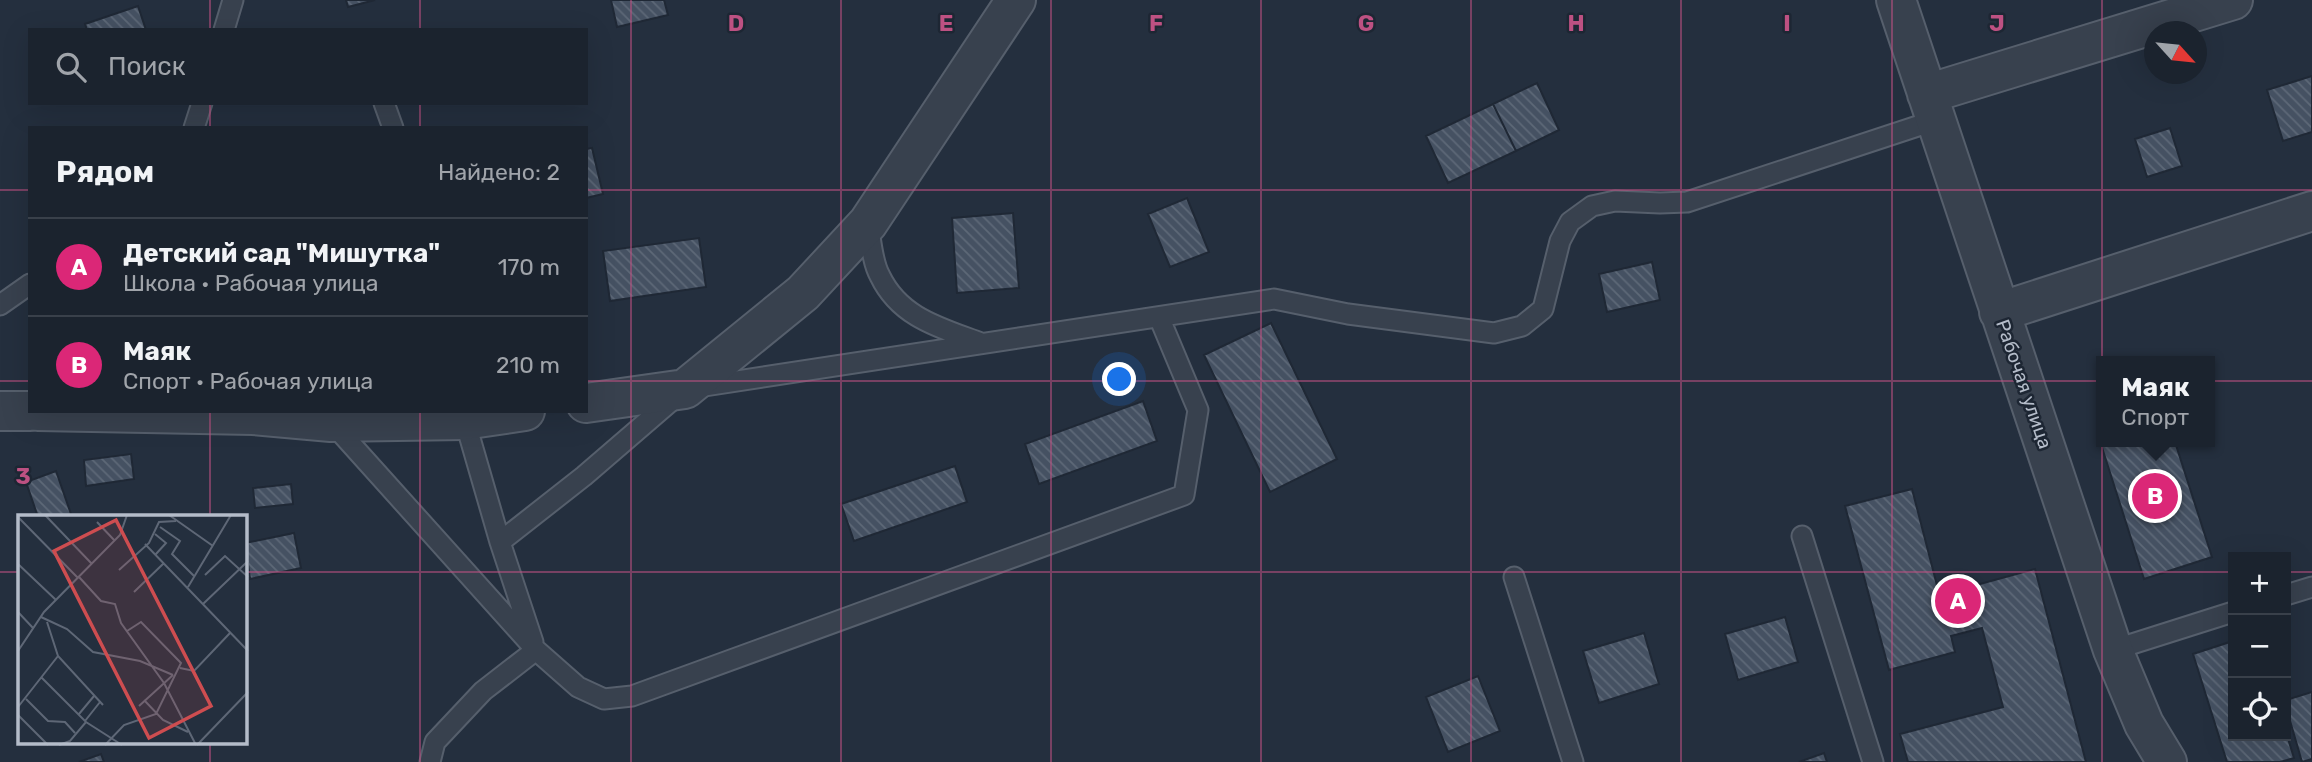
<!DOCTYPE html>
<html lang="ru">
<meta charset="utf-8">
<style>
body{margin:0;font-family:Rubik,sans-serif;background:#242b36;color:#f1f3f6}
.controls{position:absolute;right:21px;bottom:21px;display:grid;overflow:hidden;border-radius:0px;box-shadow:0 7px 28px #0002}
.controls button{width:63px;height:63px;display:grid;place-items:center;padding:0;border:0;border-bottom:2px solid #39404a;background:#1b232e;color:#f1f3f6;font:35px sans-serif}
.compass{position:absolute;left:2144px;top:21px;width:63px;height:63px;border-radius:50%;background:#1b232e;box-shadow:0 7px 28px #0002;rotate:117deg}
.you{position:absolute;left:1120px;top:380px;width:24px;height:24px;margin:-18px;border:5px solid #fff;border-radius:50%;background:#1a73e8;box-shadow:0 0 0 10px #1a73e833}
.badge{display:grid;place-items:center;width:46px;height:46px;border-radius:50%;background:#db2777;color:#fff;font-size:23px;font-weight:700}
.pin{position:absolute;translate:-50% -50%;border:4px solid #fff;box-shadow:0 2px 7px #0006}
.popup{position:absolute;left:2096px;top:356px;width:119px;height:91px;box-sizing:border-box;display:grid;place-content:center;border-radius:0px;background:#1b232e;filter:drop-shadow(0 2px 5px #0005);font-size:23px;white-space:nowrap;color:#a0a4aa}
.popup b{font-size:26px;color:#f1f3f6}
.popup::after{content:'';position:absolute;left:50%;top:100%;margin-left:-14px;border:14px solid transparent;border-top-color:#1b232e}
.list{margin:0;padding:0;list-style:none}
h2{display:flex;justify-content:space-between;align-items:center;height:91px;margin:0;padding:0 28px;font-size:30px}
h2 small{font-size:23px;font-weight:400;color:#a0a4aa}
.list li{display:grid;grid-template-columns:46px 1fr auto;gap:21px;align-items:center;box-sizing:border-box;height:98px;padding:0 28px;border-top:2px solid #39404a}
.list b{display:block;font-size:26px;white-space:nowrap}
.list p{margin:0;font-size:23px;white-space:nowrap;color:#a0a4aa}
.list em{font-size:23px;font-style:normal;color:#a0a4aa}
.icon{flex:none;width:38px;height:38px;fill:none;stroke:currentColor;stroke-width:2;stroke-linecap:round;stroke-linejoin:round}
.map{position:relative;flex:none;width:2312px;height:762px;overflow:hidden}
.search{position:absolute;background:#1b232e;box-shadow:0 7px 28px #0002;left:28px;top:28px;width:560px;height:77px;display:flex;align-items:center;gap:18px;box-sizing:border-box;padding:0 24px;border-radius:0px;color:#a0a4aa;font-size:26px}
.panel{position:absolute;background:#1b232e;box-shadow:0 7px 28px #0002;left:28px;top:126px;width:560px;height:287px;border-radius:0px}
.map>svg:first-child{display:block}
</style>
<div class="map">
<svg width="2312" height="762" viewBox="0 0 2312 762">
<defs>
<pattern id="building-back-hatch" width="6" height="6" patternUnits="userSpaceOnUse" patternTransform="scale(1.75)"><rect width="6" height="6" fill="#455162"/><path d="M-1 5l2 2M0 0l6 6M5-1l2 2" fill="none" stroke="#5d6877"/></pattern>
</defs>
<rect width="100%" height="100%" fill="#242f3e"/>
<path fill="url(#building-back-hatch)" stroke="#1f2835" stroke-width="2" d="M346,0H375L348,7Z
M611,0H664L668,15L617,27Z
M138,6L146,30H87L85,24Z
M2312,76V132L2283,141L2267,90Z
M1537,83L1559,130L1516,151L1493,104Z
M1493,104L1516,151L1448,183L1426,136Z
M2170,128L2182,166L2147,177L2135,139Z
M592,148L603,194L586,198V149Z
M1187,198L1209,252L1170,267L1148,214Z
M1013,213L1019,288L957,293L952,218Z
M699,238L706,287L610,301L603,251Z
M1652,262L1660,300L1607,312L1599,274Z
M1271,323L1337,459L1270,492L1204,355Z
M1143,401L1157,441L1039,484L1025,444Z
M2101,434V442H2175L2212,557L2144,579L2098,435Z
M131,454L134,479L86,486L84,460Z
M955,466L967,502L854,541L841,504Z
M56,471L72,517H38L26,482Z
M291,484L293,504L255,508L253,488Z
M1912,489L1946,620L1976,612L1969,587L2035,569L2086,762H1908L1900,734L2003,707L1982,628L1951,636L1955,652L1889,670L1845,506Z
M294,533L301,568L250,579L245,543Z
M1785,617L1798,662L1738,680L1725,634Z
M1644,633L1659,684L1599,703L1583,651Z
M2233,641V736H2286V732L2294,758L2280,762H2227L2193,654Z
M1478,676L1500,731L1448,752L1426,697Z
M2312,692V759L2302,762L2286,707V700Z
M1824,753L1827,762H1799Z
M101,754L104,762H79Z"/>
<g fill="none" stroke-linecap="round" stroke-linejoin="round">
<defs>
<path id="lane" d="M224,30L233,0
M384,103L393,128
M194,128L202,103
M868,223C871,240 872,262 880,276C900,318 941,328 981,343
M0,305L30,284
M463,414L500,542L533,642
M332,423L536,650L578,687L604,699L632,696L1184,495L1198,410L1159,317
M1802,536L1873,762
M500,542L584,476L685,389L1274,299L1348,314L1494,333L1522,326L1543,309L1560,241L1570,222L1592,206L1615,201L1660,203L1687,202L1936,120
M1514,577L1573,762
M2286,595L2312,587
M2113,650L2233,612
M430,762L435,742L483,691L536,650"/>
<path id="street" d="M1896,0L2113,650L2144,724L2167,762
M1927,94L2233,0
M1999,312L2312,211
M586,403L685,389L803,293L868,223L1016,0
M0,411H30
M38,411L253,415L331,422L464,420L525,411"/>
</defs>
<use href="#lane" stroke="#565f6c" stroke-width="23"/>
<use href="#street" stroke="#565f6c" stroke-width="42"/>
<use href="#lane" stroke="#38414e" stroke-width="19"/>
<use href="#street" stroke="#38414e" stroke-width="38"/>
</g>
<path fill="none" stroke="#bd5182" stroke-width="2" stroke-opacity="0.55" d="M210,0V30M420,0V30M631,0V762M841,0V762M1051,0V762M1261,0V762M1471,0V762M1681,0V762M1892,0V762M2102,0V762M210,103V128M420,103V128M0,190H30M586,190H2312M0,381H30M586,381H2312M210,411V517M420,411V762M0,572H19M245,572H2233M2286,572H2312M210,743V762"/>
<g text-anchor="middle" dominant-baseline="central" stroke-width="5" stroke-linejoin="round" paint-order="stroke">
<g font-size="19" fill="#b4bcc9" stroke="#1d2633">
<text transform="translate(2024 384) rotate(71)">Рабочая улица</text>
</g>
</g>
<g transform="translate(18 515)">
<rect width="229" height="229" fill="#242f3e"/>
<path fill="none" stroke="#5e6776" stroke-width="2" d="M27,0L74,49M151,0L195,31M0,2L60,63M79,7L97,26M142,12L162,26L154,39L176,61M137,19L148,28L138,39M127,29L230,136M0,49L38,85M101,55L131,28L141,7L158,6M187,60L207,41L230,62M61,62L83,86L97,89L103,108L146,168L178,230M170,72L213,0M116,77L146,48M185,89L230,46M0,97L15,113M23,102L49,114L75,137L122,146L155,160M29,107L40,141L85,190M0,136L26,97L102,20L109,0M162,153L176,156L212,118M23,162L68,207L104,230M8,184L30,206L47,207L57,218M126,185L145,205L170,217M121,191L155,160M0,192L40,141M61,199L76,181M0,200L30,230M67,206L82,187M41,230L52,226L68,207M87,230L106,210L138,199L163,148L123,107L109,116M179,230L230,177"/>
<path fill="#ce4d50" fill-opacity="0.15" stroke="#ce4d50" stroke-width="3.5" d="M98,5L193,191L131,223L36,36Z"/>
<rect width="229" height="229" fill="none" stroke="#b4bcc9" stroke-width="3.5"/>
</g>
<g font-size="23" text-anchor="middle" font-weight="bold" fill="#bd5182" stroke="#1d2633" stroke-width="5" stroke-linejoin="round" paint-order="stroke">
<text x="736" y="31">D</text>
<text x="946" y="31">E</text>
<text x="1156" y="31">F</text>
<text x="1366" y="31">G</text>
<text x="1576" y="31">H</text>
<text x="1787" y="31">I</text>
<text x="1997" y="31">J</text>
<text x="23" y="484">3</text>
</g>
</svg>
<div class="controls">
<button>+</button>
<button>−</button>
<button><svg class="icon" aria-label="locate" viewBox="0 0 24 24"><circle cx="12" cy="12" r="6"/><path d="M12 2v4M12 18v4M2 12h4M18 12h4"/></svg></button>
</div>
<svg class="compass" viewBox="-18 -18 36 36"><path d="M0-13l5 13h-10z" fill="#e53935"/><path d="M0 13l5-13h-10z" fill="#a0a4aa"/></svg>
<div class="you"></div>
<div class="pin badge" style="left:1958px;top:601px">A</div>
<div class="pin badge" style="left:2155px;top:496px">B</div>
<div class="popup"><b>Маяк</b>Спорт</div>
<div class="search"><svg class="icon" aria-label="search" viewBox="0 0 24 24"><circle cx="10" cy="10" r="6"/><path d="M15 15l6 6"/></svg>Поиск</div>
<section class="panel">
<h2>Рядом<small>Найдено: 2</small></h2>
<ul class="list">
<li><span class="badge">A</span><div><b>Детский сад &quot;Мишутка&quot;</b><p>Школа · Рабочая улица</p></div><em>170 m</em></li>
<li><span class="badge">B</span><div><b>Маяк</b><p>Спорт · Рабочая улица</p></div><em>210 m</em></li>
</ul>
</section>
</div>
